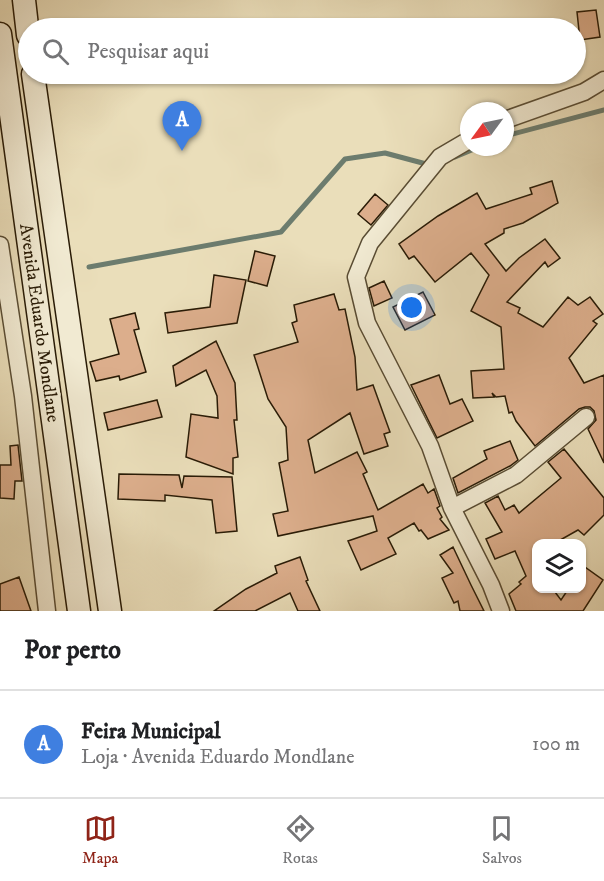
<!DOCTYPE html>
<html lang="pt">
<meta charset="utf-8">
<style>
body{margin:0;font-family:"IM FELL DW Pica",serif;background:#f6f6f6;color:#202124}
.controls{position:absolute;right:18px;bottom:18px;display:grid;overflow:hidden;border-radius:12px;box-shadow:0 2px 4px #0004}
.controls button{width:54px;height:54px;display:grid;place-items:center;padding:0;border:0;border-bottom:2px solid #e0e0e0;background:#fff;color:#202124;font:30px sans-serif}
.compass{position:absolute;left:460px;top:102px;width:54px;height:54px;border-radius:50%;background:#fff;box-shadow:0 2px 4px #0004;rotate:237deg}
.you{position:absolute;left:412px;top:308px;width:21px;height:21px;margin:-15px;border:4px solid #fff;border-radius:50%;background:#1a73e8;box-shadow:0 0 0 9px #1a73e833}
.badge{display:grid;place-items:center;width:39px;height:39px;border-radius:50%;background:#8f2418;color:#fff;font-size:20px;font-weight:700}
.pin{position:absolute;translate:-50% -50px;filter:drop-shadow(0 2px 3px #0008)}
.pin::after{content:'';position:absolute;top:32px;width:21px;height:18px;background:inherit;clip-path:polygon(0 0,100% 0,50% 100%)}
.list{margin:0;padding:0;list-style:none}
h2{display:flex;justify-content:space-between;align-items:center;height:78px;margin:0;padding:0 24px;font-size:26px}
h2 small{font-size:20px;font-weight:400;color:#757577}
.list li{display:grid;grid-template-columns:39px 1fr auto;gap:18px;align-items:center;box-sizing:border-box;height:108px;padding:0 24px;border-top:2px solid #e0e0e0}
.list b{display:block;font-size:22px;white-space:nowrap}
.list p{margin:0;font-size:20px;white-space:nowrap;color:#757577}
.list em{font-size:20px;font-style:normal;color:#757577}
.icon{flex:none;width:33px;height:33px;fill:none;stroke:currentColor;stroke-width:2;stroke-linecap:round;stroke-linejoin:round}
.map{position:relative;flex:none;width:604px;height:611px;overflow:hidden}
.search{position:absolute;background:#fff;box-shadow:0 2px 4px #0004;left:18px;right:18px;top:18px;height:66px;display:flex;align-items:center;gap:15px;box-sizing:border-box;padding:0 21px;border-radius:33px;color:#757577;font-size:22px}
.sheet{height:186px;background:#fff}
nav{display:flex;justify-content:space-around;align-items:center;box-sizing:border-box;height:84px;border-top:2px solid #e0e0e0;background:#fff;font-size:16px;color:#757577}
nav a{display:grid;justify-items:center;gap:3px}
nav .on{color:#8f2418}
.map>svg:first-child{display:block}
</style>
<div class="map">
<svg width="604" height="611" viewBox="0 0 604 611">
<rect width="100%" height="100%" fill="#eadeba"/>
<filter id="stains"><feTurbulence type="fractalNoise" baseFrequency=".00333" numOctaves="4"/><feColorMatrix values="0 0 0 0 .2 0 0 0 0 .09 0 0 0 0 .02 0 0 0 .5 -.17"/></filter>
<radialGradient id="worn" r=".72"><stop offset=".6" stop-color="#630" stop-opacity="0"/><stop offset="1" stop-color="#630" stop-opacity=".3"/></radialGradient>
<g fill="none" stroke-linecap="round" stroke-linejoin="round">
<path stroke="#6c7c6e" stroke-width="5" d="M505,136L604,110
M455,157L479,147
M89,267L281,232L345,159L385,153L430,165"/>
</g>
<path fill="#dcae8c" stroke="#291b06" stroke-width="1.5" d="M596,10L600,37L580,40L577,12Z
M552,181L558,203L523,223L504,229V233L485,244L506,271L519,258L545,239L560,258L548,267L545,262L507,302L520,308L518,313L543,327L568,297L578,305L590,297L603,314L593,321L597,324L569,358L584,383L604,375V463L588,429L596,420L594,411L590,407H585L579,409L535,446L516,421L512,412L509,413L505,396L496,397L492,393L494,397L473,398L471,371L504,369L501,327L471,311L489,275L471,253L435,282L414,256L409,259L399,244L438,216L477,193L486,209L532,194L530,188Z
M375,194L388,205L371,225L358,214Z
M255,251L275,256L267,286L248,281Z
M214,275L246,280L237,323L168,333L165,313L210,307Z
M384,281L392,298L374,306L369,288Z
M423,292L435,315L405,330L393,307Z
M334,294L339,310L345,309L355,357L357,390L373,385L390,432L384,434L388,446L364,454L350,413L308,440L315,473L357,452L367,472L363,474L378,510L423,484L428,493L434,489L440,506L437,508L442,517L440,519L449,530L428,539L421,530L419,531L414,523L388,538L396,554L361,570L348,541L377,531L373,516L278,536L273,514L288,511L279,463L288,460L286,427L268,399L254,355L298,342L292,323L297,321L294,305Z
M135,313L139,329L134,330L146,372L120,380L119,376L96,381L90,362L119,354L110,319Z
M216,341L235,383L237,420H234L238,457L233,458V474L186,457L191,414L218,418L217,396L206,370L176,386L173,366Z
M439,375L450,404L462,399L473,421L437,438L411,385Z
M157,400L162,417L108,430L104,413Z
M510,441L518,460L510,466L458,493L453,478L487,459L484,451Z
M18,445L22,481H15L14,499L0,498V465H11L10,446Z
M564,449L604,498V515L584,535L578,530L555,543H537V588H552L561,600L569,588H582V565L603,580L583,611H516L509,594L521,584L519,582L526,576L515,551L495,559L486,539L502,532L485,503L498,496L505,510L514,505L519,513L561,478L548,462Z
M119,474L179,475L182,488L184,476L232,477L237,531L216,533L212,500L165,495V501L118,499Z
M453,547L471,585L484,611H460L458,601L454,603L442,578L453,573L440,555Z
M300,557L308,580L306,581L320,611H298L290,593L255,611H214L246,589L277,573L275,566Z
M19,577L31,611H0V584Z"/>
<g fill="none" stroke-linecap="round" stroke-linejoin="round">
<defs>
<path id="street" d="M505,120L584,92L604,80
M469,140L440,157L370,243L356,277L367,323L430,446L452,508L491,585L501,611
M0,245L23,396L47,611
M452,508L516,475L586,417"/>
<path id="secondary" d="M24,0L28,35
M0,34L79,611
M33,74L110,611"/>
</defs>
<use href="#street" stroke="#594c33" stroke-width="19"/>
<use href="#secondary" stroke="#291b06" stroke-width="25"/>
<use href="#street" stroke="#f1ead2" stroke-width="16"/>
<use href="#secondary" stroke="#f1ead2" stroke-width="22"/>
</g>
<g text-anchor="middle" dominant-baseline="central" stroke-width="6" stroke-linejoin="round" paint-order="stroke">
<g font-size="18" fill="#291b06" stroke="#f1ead2">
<text transform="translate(39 323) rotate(82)">Avenida Eduardo Mondlane</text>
</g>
</g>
<rect width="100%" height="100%" filter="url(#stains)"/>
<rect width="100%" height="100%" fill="url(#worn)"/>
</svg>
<div class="controls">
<button><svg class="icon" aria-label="layers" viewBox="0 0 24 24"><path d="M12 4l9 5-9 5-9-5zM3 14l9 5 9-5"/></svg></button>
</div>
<svg class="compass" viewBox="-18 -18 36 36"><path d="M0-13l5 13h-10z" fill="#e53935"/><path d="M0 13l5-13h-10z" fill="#757577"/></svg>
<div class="you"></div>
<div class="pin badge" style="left:182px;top:151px;background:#3f7fe0">A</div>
<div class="search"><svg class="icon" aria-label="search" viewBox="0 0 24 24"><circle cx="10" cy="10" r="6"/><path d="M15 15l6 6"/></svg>Pesquisar aqui</div>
</div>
<section class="sheet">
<h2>Por perto<small></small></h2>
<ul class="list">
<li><span class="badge" style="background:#3f7fe0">A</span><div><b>Feira Municipal</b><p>Loja · Avenida Eduardo Mondlane</p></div><em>100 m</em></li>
</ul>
</section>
<nav>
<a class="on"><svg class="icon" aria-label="map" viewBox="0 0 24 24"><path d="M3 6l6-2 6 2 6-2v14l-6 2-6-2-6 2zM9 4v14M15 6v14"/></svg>Mapa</a>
<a><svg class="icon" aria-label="directions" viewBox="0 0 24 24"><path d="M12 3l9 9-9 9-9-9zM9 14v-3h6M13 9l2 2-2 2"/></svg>Rotas</a>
<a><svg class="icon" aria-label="saved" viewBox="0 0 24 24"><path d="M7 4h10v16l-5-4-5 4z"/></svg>Salvos</a>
</nav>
